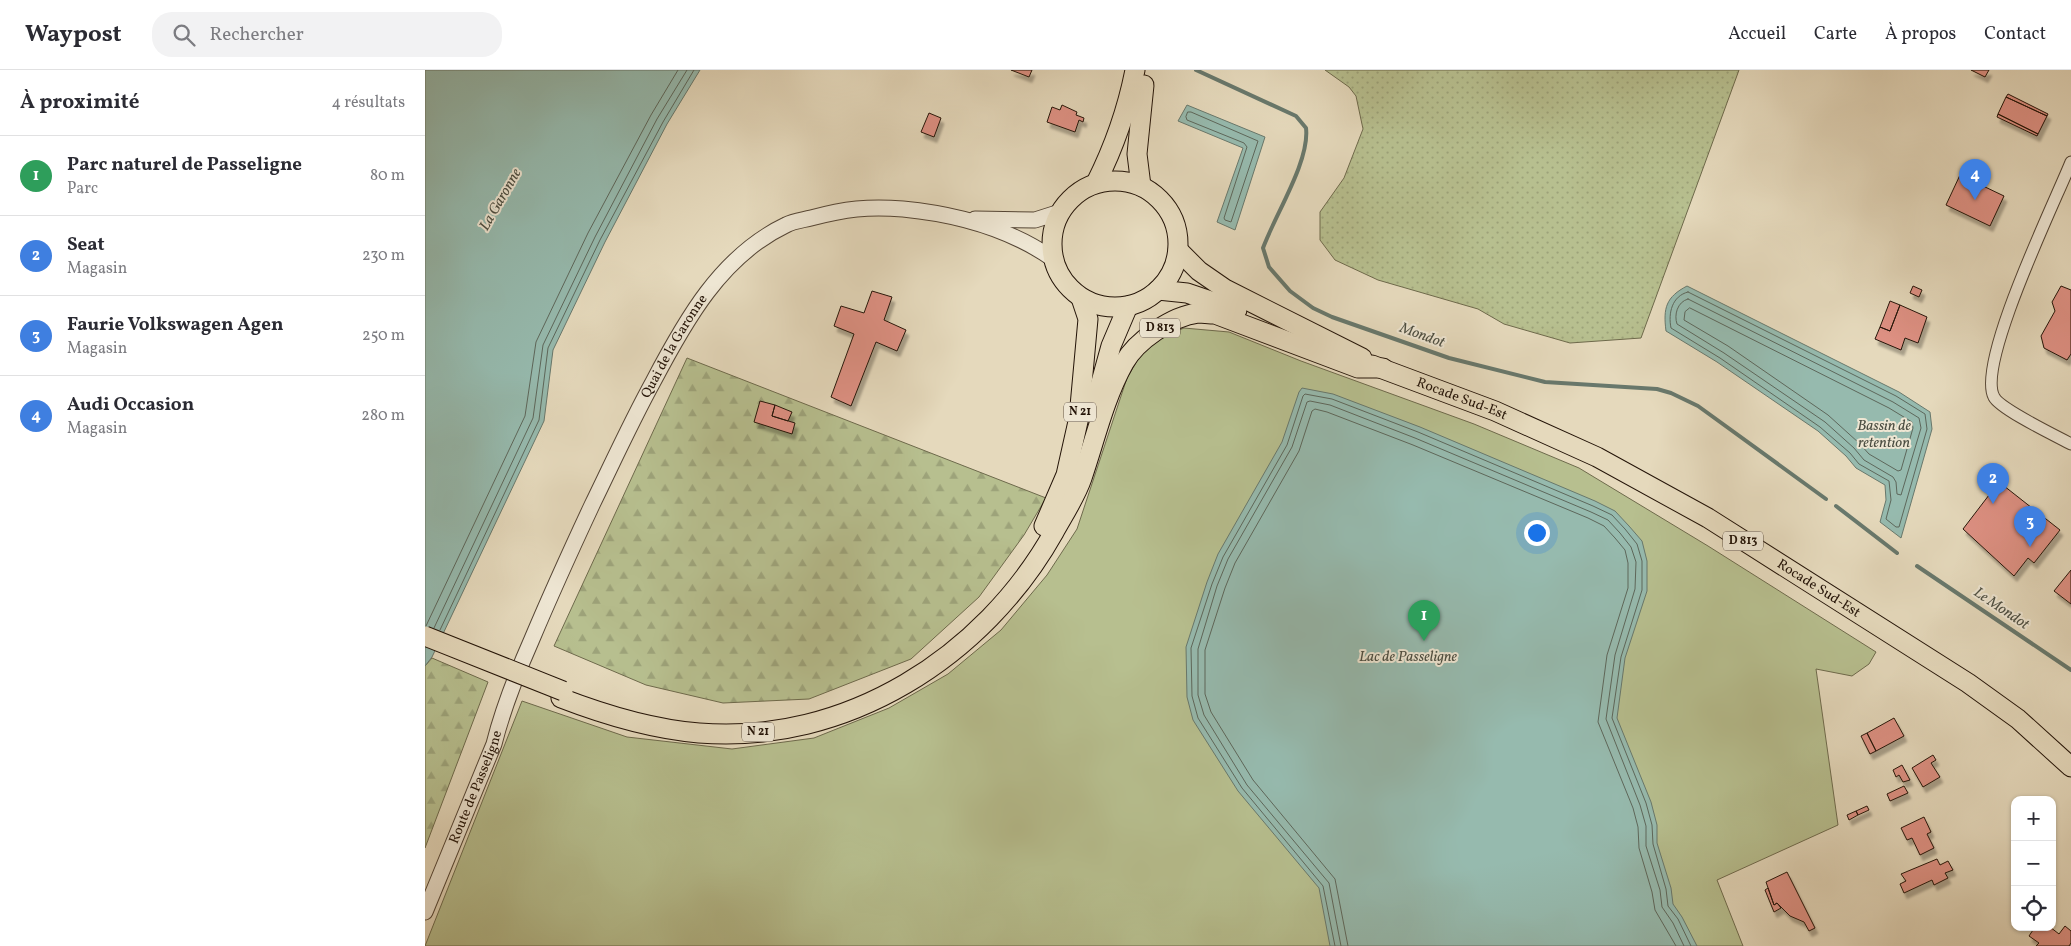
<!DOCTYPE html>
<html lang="fr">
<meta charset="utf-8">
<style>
body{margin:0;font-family:Vollkorn,serif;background:#f2f2f3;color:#2b2b33}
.controls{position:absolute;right:15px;bottom:15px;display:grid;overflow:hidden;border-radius:10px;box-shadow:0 1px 4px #0004}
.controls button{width:45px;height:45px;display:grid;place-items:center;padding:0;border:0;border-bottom:1px solid #e1e1e2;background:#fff;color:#2b2b33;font:25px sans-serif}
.you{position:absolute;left:1111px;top:462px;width:18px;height:18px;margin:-12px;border:4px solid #fff;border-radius:50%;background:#1a73e8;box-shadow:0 0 0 8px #1a73e833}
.badge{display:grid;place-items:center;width:32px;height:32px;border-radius:50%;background:#0f766e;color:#fff;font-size:16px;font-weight:700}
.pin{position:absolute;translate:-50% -41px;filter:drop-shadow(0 1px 2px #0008)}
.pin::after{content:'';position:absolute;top:26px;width:18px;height:15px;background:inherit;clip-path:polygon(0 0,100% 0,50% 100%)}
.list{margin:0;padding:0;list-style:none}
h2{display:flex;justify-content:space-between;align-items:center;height:65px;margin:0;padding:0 20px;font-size:21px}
h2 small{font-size:16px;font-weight:400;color:#7c7c81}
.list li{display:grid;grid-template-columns:32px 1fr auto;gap:15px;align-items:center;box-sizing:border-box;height:80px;padding:0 20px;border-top:1px solid #e1e1e2}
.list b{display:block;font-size:19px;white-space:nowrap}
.list p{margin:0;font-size:16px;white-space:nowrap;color:#7c7c81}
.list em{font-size:16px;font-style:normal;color:#7c7c81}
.icon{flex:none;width:28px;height:28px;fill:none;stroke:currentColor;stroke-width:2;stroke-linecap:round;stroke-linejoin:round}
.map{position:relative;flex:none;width:1646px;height:876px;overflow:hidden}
header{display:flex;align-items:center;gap:30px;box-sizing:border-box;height:70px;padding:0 25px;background:#fff;border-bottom:1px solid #e1e1e2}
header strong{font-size:24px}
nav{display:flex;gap:28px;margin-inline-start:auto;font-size:18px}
.search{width:350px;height:45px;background:#f2f2f3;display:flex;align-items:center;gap:12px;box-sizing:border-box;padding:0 18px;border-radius:20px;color:#7c7c81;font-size:19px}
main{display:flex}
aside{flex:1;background:#fff}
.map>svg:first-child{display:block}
</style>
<header>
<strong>Waypost</strong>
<div class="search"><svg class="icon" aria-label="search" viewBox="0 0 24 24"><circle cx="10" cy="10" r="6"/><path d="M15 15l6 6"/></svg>Rechercher</div>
<nav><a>Accueil</a><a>Carte</a><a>À propos</a><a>Contact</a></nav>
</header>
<main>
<aside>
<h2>À proximité<small>4 résultats</small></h2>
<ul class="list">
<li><span class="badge" style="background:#2e9e5b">1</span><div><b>Parc naturel de Passeligne</b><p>Parc</p></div><em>80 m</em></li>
<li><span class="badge" style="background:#3f7fe0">2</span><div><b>Seat</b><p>Magasin</p></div><em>230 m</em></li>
<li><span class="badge" style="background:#3f7fe0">3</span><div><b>Faurie Volkswagen Agen</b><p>Magasin</p></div><em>250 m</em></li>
<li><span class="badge" style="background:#3f7fe0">4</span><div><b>Audi Occasion</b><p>Magasin</p></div><em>280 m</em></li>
</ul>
</aside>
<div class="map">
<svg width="1646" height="876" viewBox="0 0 1646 876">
<defs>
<pattern id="grass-dots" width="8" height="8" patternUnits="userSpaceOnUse" patternTransform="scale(1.25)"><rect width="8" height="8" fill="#b7bf8f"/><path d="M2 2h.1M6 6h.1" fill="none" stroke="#9da37a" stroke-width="1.8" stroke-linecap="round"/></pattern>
<pattern id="forest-firs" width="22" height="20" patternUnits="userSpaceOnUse" patternTransform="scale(1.25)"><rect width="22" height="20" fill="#b7bf8f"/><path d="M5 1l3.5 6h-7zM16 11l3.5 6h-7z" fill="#9da37a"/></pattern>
<filter id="shadow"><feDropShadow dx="3" dy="5.5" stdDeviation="1" flood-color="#0004"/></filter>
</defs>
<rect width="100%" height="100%" fill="#e5d9bc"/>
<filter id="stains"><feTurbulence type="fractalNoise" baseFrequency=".004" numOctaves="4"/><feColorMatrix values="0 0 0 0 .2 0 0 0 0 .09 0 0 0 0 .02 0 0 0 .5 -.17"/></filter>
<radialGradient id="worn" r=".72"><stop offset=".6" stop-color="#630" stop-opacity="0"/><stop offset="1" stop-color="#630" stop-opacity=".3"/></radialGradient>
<path fill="url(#grass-dots)" stroke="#6e6a4c" d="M900,0H1314L1216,268L1145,273L1079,254L1053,239L953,210L910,190L895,170V142L919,108L938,59L931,26L924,17Z"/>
<path fill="url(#forest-firs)" stroke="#6e6a4c" d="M262,288L621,428L599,465L554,527L486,589L384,629L298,633L221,615L129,576Z
M7,588L63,612L0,778V596Z"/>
<path fill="#b7bf8f" stroke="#6e6a4c" d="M759,258L804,262L876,291L1049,354L1154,398L1283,476L1451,582L1444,594L1427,606L1391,599L1413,755L1292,810L1318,876H0L97,631L202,667L307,679L389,668L464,638L523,604L576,560L622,505L652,459L702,308L722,274Z"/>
<path fill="#96baae" stroke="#68786c" d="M0,0H275L242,54L180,172L128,280L119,351L7,587L0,596Z
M762,35L840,67L810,160L792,152L818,78L753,51Z
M1262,216L1474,322L1505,342L1507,359L1476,468L1455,452L1461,430L1460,415L1431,398L1421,386L1393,361L1292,292L1241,261C1238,238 1241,227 1262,216Z
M877,318L908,324L995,357L1170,431L1190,441L1204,456L1217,471L1222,491V521L1200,588L1192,648L1226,732L1232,755V773L1246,818L1248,834L1257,847L1272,876H905L894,818L813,721L768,650L762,627L761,577L782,512L793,484L857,372L874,322Z"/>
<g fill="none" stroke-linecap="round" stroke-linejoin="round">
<path stroke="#5d675b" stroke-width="1" d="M763,42H766L833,71L806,152L800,150L799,148L822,77L819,73L762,50L761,47Z
M1263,222L1471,326L1500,344L1502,359L1474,457H1471L1461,449L1466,430L1464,411L1434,394L1425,383L1395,357L1295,288L1246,258C1243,243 1247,226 1263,222Z
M1263,229L1468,332L1494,348L1496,358L1476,425L1472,424L1471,412L1468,407L1439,390L1429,378L1400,352L1299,283L1252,254C1249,245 1252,232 1263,229Z
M1265,238L1464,338L1487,352L1488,358L1476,400L1473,401L1444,384L1434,373L1403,345L1303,276L1259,250L1260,242Z
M1,556L100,346L111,272L163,163L226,45L253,0
M9,558L108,348L118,275L170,167L232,49L262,0
M15,560L114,350L123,278L175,170L238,52L269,0
M910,876L898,816L817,718L773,648L767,626L766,578L787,514L798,487L862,375L878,326L880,324L907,329L993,362L1168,436L1187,445L1200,459L1212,474L1217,491V520L1196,587L1187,648L1221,733L1227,755L1228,774L1241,819L1243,836L1253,849L1266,876
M916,876L904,813L822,715L779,645L773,625V579L792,516L803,489L867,377L882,332L885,331L905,335L990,368L1166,442L1183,450L1195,463L1206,477L1211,492L1210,519L1190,585L1181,649L1215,735L1221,756V776L1235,820L1237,837L1248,853L1259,876
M923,876L910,809L828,710L786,642L780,624V580L800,518L810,493L874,381L887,341L890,339L902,342L988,375L1163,448L1179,456L1190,468L1200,480L1203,493V518L1182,585L1173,652L1208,738L1213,757L1214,778L1227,822L1230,840L1251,876"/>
<path stroke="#68786c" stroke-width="4" d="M771,0L871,46L881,58C885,91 850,145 838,178L844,197L865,221L888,238L907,247L1024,288L1120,312L1232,319L1246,323L1273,336L1401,429
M1411,436L1472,483
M1492,496L1646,600"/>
</g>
<path fill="#df9184" stroke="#241408" filter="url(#shadow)" d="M586,0H607L604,7Z
M1546,0H1564L1560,7Z
M1583,24L1623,44L1622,46L1581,27Z
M1581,27L1622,46L1613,64L1573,44Z
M637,35L652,42L651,45L659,48L658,52L654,50L650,62L622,52L627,37L635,40Z
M504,43L516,48L509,67L496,62Z
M1573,44L1613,64L1612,66L1572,47Z
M1535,105L1579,126L1565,156L1521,135Z
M1488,216L1497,220L1494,227L1485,223Z
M1636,216L1646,220V284L1642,290L1619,278L1616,266L1630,241L1627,232Z
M447,221L467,227L459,250L481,260L472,281L451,272L426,336L406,327L429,264L409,256L416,236L439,243Z
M1465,231L1475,235L1465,261L1455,257Z
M1475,235L1502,247L1493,273L1480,268L1476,280L1450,269L1455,257L1465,261Z
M335,331L350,335L347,346L370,353L367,364L329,352Z
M350,335L367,342L363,351L347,346Z
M1574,412L1635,460L1609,493L1603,488L1589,506L1538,459Z
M1646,500V534L1629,521Z
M1469,648L1479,666L1451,681L1442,663Z
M1442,663L1451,681L1445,684L1436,666Z
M1508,685L1511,690L1506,693L1515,707L1498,717L1487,698Z
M1477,695L1485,710L1478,712L1474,705L1471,707L1468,700Z
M1479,716L1483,723L1465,731L1462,724Z
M1442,736L1444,740L1433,745L1431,741Z
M1431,741L1433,745L1424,750L1422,745Z
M1499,747L1506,762L1502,764L1509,778L1495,785L1487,768L1482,770L1476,758Z
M1512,789L1515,795L1523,791L1528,800L1520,803L1523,808L1509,815L1507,810L1479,823L1475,814L1481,811L1476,804Z
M1362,802L1390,858L1384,861L1379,852L1365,846L1352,833L1349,835L1341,812Z
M1343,818L1349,835L1352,833L1356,838L1349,842L1340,820Z
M1640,856L1646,861V873L1644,876H1611L1614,873L1604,866L1610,857H1625L1634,864Z"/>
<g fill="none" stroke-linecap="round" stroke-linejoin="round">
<defs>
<path id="minor" d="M1646,92C1630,132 1551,294 1569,327C1575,339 1631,366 1646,374"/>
<g id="tertiary">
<path d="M550,149L610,150L635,142"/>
<path id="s1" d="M0,842L69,674C78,638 92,603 107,569C126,524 146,480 167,435C187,394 206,352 228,312C260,251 296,186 361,155C368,151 378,150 386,148C420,139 443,136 478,139C530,144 585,159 628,189"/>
</g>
<g id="primary">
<circle cx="690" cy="174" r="63"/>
<path d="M671,113C690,75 702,41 710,0"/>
<path d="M716,116L712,84L719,15"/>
<path d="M753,180L774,201L800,219L937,288"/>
<path d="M733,220L762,223L812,240"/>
<path id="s2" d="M947,295L1070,341L1172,387L1283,448L1543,613L1593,649L1646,697"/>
<path d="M668,341L686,276L703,236"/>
<path d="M619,456L641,405L654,347L663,249L656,228"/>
<path d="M136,628C180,645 226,659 274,663C421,675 559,587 629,462C639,444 651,426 657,408C670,370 679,329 699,293C711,271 747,246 773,243C778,243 784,244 790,244L933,298H958"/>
</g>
</defs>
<use href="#minor" stroke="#544535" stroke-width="13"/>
<use href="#tertiary" stroke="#544535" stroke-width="17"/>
<use href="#primary" stroke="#241408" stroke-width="21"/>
<use href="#minor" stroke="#eee6d3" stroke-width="11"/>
<use href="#tertiary" stroke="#eee6d3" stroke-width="15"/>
<use href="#primary" stroke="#e5d9bc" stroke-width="19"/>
<defs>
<path id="primary-bridge" d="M0,566L138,621"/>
</defs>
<use href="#primary-bridge" stroke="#241408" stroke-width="21" stroke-linecap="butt"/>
<use href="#primary-bridge" stroke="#e5d9bc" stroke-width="19"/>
</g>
<g text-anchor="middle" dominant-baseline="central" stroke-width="4" stroke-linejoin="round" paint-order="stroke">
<g fill="#eee6d3" stroke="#615345" stroke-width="1">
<rect x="715" y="248.5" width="40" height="19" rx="4"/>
<rect x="639" y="332.5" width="32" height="19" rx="4"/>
<rect x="1298" y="461.5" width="40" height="19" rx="4"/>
<rect x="317" y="652.5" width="32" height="19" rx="4"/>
</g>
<g font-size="12" font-weight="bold" fill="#241408">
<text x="735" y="258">D 813</text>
<text x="655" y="342">N 21</text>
<text x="1318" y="471">D 813</text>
<text x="333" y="662">N 21</text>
</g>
<g font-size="14" fill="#241408" stroke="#eee6d3">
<text stroke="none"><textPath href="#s1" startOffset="619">Quai de la Garonne</textPath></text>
<text stroke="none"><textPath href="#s2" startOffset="96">Rocade Sud-Est</textPath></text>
<text stroke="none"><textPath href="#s2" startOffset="501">Rocade Sud-Est</textPath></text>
<text stroke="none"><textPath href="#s1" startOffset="135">Route de Passeligne</textPath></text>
</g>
<g font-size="15" font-style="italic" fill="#4c4e42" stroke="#eee6d3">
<text transform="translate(76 130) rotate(-60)">La Garonne</text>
<text transform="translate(997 266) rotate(20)">Mondot</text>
<text x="1459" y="356">Bassin de<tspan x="1459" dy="17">retention</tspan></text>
<text transform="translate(1576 539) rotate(34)">Le Mondot</text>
<text x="983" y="587">Lac de Passeligne</text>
</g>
</g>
<rect width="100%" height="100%" filter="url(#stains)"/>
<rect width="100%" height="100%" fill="url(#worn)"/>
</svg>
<div class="controls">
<button>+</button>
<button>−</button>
<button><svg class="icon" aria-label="locate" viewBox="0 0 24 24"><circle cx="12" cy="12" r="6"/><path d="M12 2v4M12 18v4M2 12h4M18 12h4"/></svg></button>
</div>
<div class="you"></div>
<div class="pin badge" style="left:999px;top:571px;background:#2e9e5b">1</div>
<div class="pin badge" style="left:1568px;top:434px;background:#3f7fe0">2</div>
<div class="pin badge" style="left:1605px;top:477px;background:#3f7fe0">3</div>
<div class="pin badge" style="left:1550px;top:130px;background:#3f7fe0">4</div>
</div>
</main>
